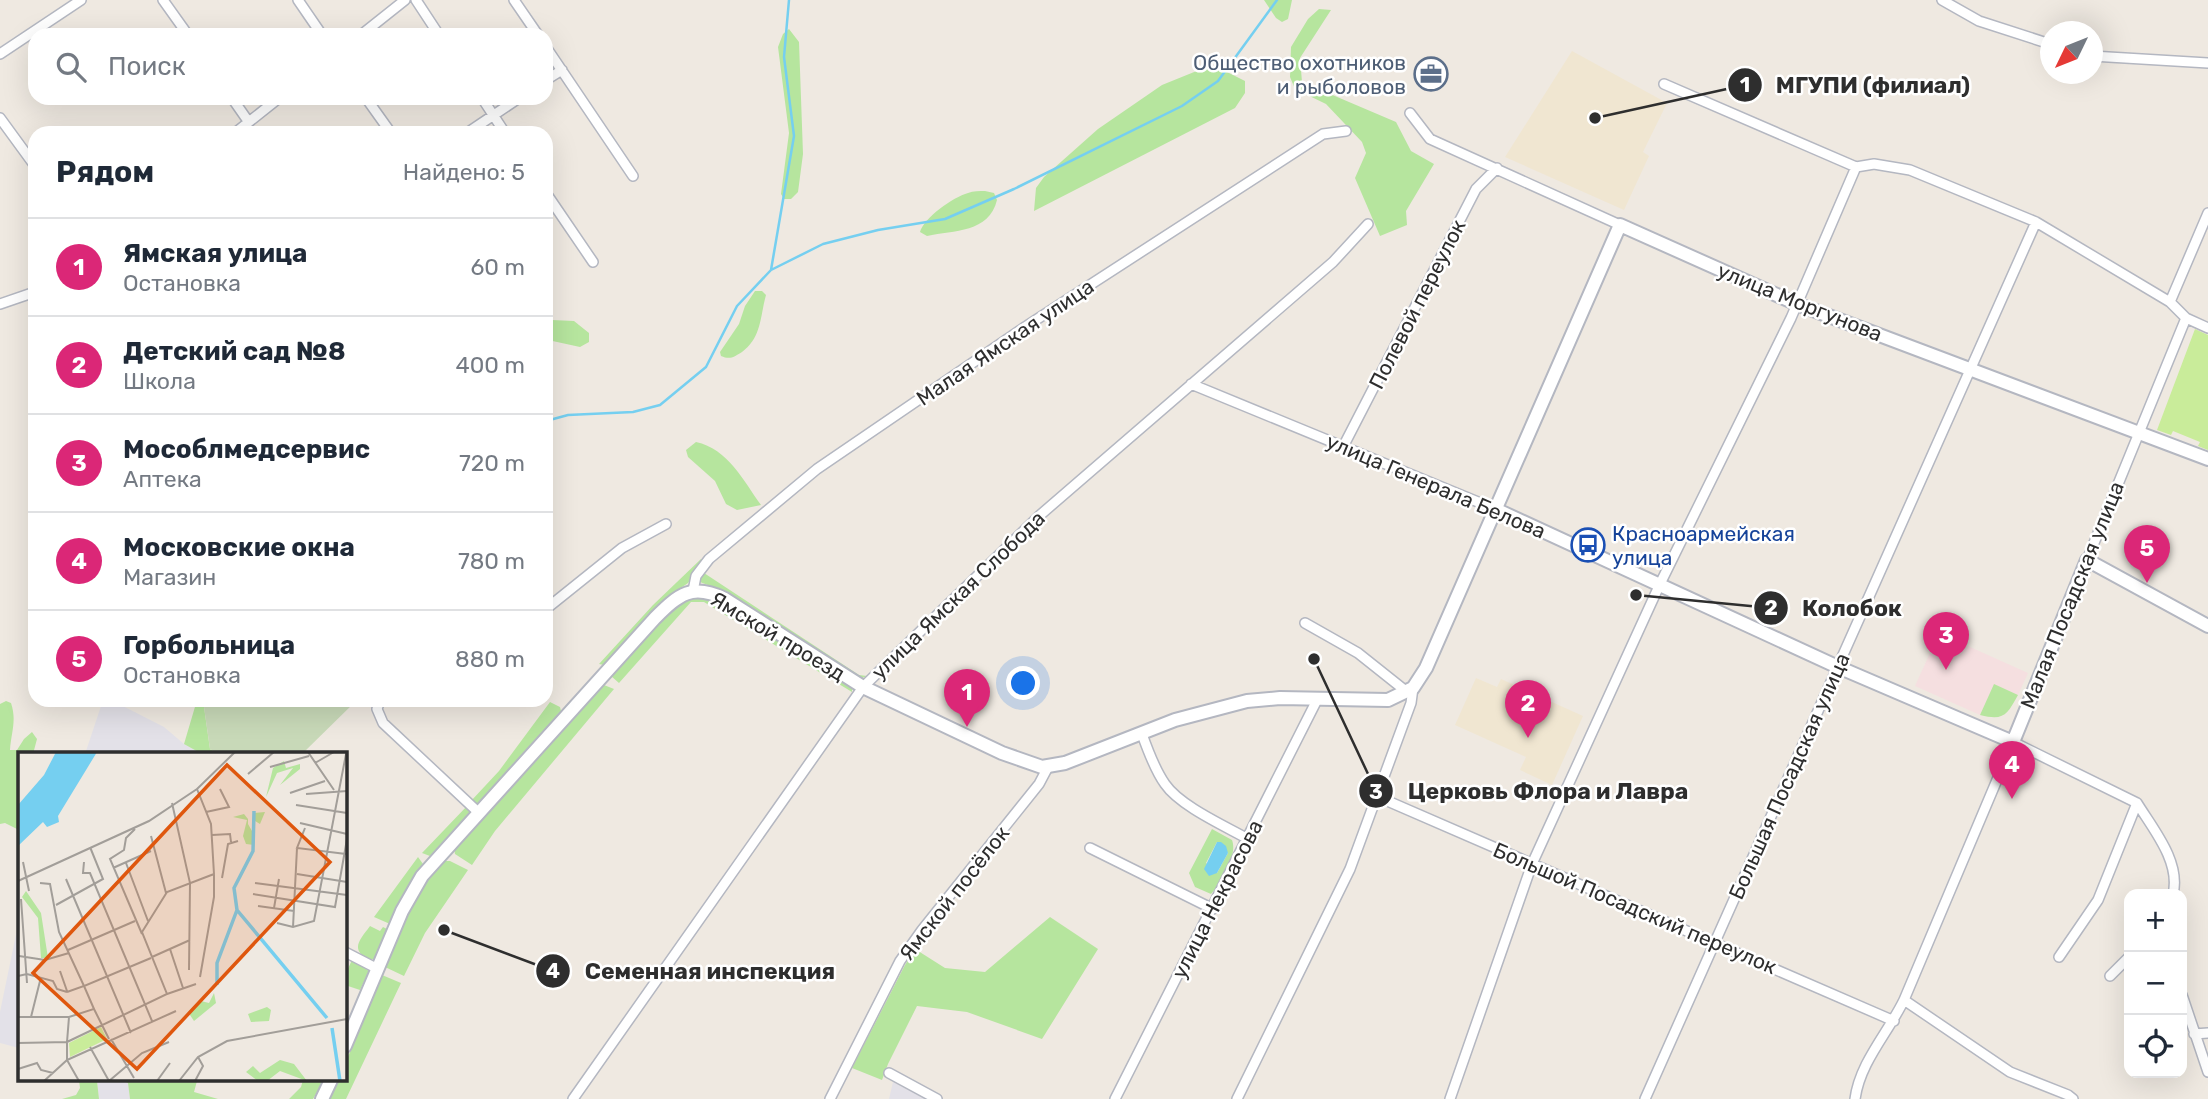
<!DOCTYPE html>
<html lang="ru">
<meta charset="utf-8">
<style>
body{margin:0;font-family:Rubik,sans-serif;background:#f2f2f3;color:#1f2937}
.controls{position:absolute;right:21px;bottom:21px;display:grid;overflow:hidden;border-radius:14px;box-shadow:0 7px 28px #0002}
.controls button{width:63px;height:63px;display:grid;place-items:center;padding:0;border:0;border-bottom:2px solid #e0e1e3;background:#fff;color:#1f2937;font:35px sans-serif}
.compass{position:absolute;left:2040px;top:21px;width:63px;height:63px;border-radius:50%;background:#fff;box-shadow:0 7px 28px #0002;rotate:227deg}
.you{position:absolute;left:1024px;top:684px;width:24px;height:24px;margin:-18px;border:5px solid #fff;border-radius:50%;background:#1a73e8;box-shadow:0 0 0 10px #1a73e833}
.badge{display:grid;place-items:center;width:46px;height:46px;border-radius:50%;background:#db2777;color:#fff;font-size:23px;font-weight:700}
.pin{position:absolute;translate:-50% -58px;filter:drop-shadow(0 2px 4px #0008)}
.pin::after{content:'';position:absolute;top:37px;width:24px;height:21px;background:inherit;clip-path:polygon(0 0,100% 0,50% 100%)}
.list{margin:0;padding:0;list-style:none}
h2{display:flex;justify-content:space-between;align-items:center;height:91px;margin:0;padding:0 28px;font-size:30px}
h2 small{font-size:23px;font-weight:400;color:#747a83}
.list li{display:grid;grid-template-columns:46px 1fr auto;gap:21px;align-items:center;box-sizing:border-box;height:98px;padding:0 28px;border-top:2px solid #e0e1e3}
.list b{display:block;font-size:26px;white-space:nowrap}
.list p{margin:0;font-size:23px;white-space:nowrap;color:#747a83}
.list em{font-size:23px;font-style:normal;color:#747a83}
.icon{flex:none;width:38px;height:38px;fill:none;stroke:currentColor;stroke-width:2;stroke-linecap:round;stroke-linejoin:round}
.map{position:relative;flex:none;width:2208px;height:1099px;overflow:hidden}
.search{position:absolute;background:#fff;box-shadow:0 7px 28px #0002;left:28px;top:28px;width:525px;height:77px;display:flex;align-items:center;gap:18px;box-sizing:border-box;padding:0 24px;border-radius:21px;color:#747a83;font-size:26px}
.panel{position:absolute;background:#fff;box-shadow:0 7px 28px #0002;left:28px;top:126px;width:525px;height:581px;border-radius:21px}
.map>svg:first-child{display:block}
</style>
<div class="map">
<svg width="2208" height="1099" viewBox="0 0 2208 1099">
<rect width="100%" height="100%" fill="#efe9e1"/>
<path fill="#e3e1e8" d="M103,700H111L164,727L184,744L202,754H85Z
M18,925H19V1048L0,1043V1012Z
M97,1080H122L128,1083L130,1099H99Z
M893,1082L926,1099H889Z"/>
<path fill="#f0e6d1" d="M1572,51L1667,103L1643,152L1649,156L1624,210L1505,157Z
M1476,678L1497,687L1501,679L1583,716L1552,785L1520,770L1526,757L1455,725Z"/>
<path fill="#f5dfe0" d="M1939,633L2028,673L2018,695L1994,685L1980,715L1915,686Z"/>
<path fill="#b6e59e" fill-rule="evenodd" d="M1264,0H1292L1288,19L1282,22L1276,18Z
M1319,9L1331,10L1300,58L1302,82L1396,122L1411,151L1434,164L1406,211L1407,225L1380,236L1355,178L1366,153L1362,142L1326,104L1295,89L1290,77L1291,47L1308,19Z
M789,29L799,42L803,154L798,192L791,199H784L781,194L789,133L778,47L783,34Z
M1204,68L1221,69L1245,81V93L1235,108L1034,211L1036,188L1044,177L1098,129L1162,85Z
M985,191L994,193L997,200C989,233 954,230 927,236L920,232C924,218 953,197 968,193C973,191 980,191 985,191Z
M755,291H762L766,295C760,316 762,337 742,352C734,357 730,360 721,356L720,352L739,324L745,306Z
M552,320L574,321L589,333V342L580,347L548,340L546,323Z
M696,442C728,449 743,480 761,505L737,510L726,504L715,481L688,457L686,450Z
M701,559L702,562L688,583L669,596L604,665L599,664L653,605Z
M704,573L859,675L867,676L862,678L854,675L726,592L700,582V577Z
M700,597L723,605L847,684L852,688V692L704,602H691L619,683L611,676L677,605L687,599Z
M1994,684L2018,695C2007,715 2004,721 1980,715Z
M604,685L614,689L495,831L472,865L455,854L454,848Z
M197,700H203L210,749L218,754H202L184,744Z
M6,701L11,703C17,721 11,733 10,750H17L24,739L32,732L37,739L33,754H19V830L5,823L0,824V704Z
M550,702L560,707L561,711L478,804L471,801L499,771Z
M467,806L470,812L430,856L422,853Z
M1212,829L1232,840C1238,855 1221,883 1211,894L1195,887L1189,873ZM1217,842L1228,853L1217,873L1206,863Z
M418,857L423,864L404,894L390,924L374,917Z
M444,861H450L468,870L425,933L404,976L385,967C401,933 414,885 444,861Z
M1050,917L1098,949L1042,1039L967,1012L917,1006L888,1064L882,1080L852,1068L905,965L915,949L945,968L985,972Z
M370,926L380,931L383,927L387,929L374,959L369,960C350,949 359,941 370,926Z
M352,960L369,971L360,990L345,985V975Z
M382,975L401,983L346,1099H330L338,1080H345V1064Z
M79,1080H100L97,1081L99,1099H62L76,1095L80,1088Z
M122,1080H193L197,1081L194,1092L218,1099H130L128,1083Z
M303,1080H324L313,1099H289L301,1087Z"/>
<path fill="#c8d9b8" d="M203,700H357L302,754H218L210,749Z"/>
<path fill="#c9ec9a" d="M2195,329L2208,335V450L2198,446L2200,442L2173,431L2171,435L2157,430Z"/>
<path fill="#75cff0" d="M1217,842H1221L1226,846L1228,853L1217,873L1209,876L1204,869Z"/>
<g fill="none" stroke-linecap="round" stroke-linejoin="round">
<path stroke="#75cff0" stroke-width="2.5" d="M771,270L823,244L878,230L945,219L1014,189L1182,106L1218,81L1277,0
M546,421L568,415L633,412L660,405L706,367L737,306L771,270L794,136L784,57L789,0
M118,704L120,700"/>
<defs>
<path id="street" d="M163,0L188,35
M298,0L322,35
M416,0L439,35
M514,0L538,35
M1942,0L1979,21L2050,44
M361,35L405,0
M546,47L633,176
M0,54L81,0
M2092,56L2208,63
M546,80L562,70
M1664,84L1856,167L1874,164L1910,170L2036,222L2170,302L2186,318L2208,328
M232,98L248,121
M366,98L391,133
M482,98L505,133
M1410,113L1430,139L1620,225
M0,118L35,166
M235,133L279,98
M467,133L519,98
M546,193L593,262
M2170,302L2208,213
M0,304L35,292
M1191,384L1495,509
M1344,445L1476,189L1497,168
M2087,560L2186,318
M693,591L696,576L709,559L817,469L1025,327L1323,134L1346,131
M546,609L622,548L666,524
M1305,623L1358,653L1407,692
M380,700L377,709L383,723L478,812
M1142,734C1148,751 1155,770 1165,784C1180,806 1225,826 1248,839
M1376,796L1894,1021
M2137,803C2153,829 2181,862 2173,894
M1090,848L1213,909
M345,952L378,969
M2059,957L2098,900L2137,803
M2110,976L2129,957
M2182,995L2208,1072
M1904,1000L2010,1072L2068,1095L2073,1099
M2194,1034L2208,1033
M889,1073L937,1099
M573,1099L863,687L1039,516L1333,262L1368,224
M830,1099L900,961L922,930L1039,784L1048,767
M1115,1099L1318,698
M1237,1099L1350,869L1411,703L1413,688
M1450,1099L1532,864L1659,586L1791,318L1856,167
M1645,1099L2036,222
M1855,1099C1860,1062 1888,1033 1904,1000L2013,742L2137,803"/>
<path id="secondary" d="M1495,509L1838,667L2013,742L2087,560L2208,626
M345,1046L402,911L422,876L655,618C679,594 692,583 725,599L863,687L1002,753L1042,767L1065,763L1175,720L1247,701L1280,698L1388,700L1413,688L1426,668L1620,225L1797,304L2208,459
M322,1099L331,1080"/>
</defs>
<use href="#street" stroke="#b4b7c1" stroke-width="12"/>
<use href="#secondary" stroke="#b4b7c1" stroke-width="16"/>
<use href="#street" stroke="#fff" stroke-width="9"/>
<use href="#secondary" stroke="#fff" stroke-width="12"/>
</g>
<defs>
<symbol id="office-ring" viewBox="-11 -11 22 22"><circle r="9.5" fill="#fff" stroke="#5c6f8a" stroke-width="1.5"/><path d="M-6-3h4V-5.5h4V-3h4V5H-6ZM-1-4.5V-3h2v-1.5ZM-6 0V1H6V0Z" fill="#5c6f8a"/></symbol>
<symbol id="bus-ring" viewBox="-11 -11 22 22"><circle r="9.5" fill="#fff" stroke="#1a4fb4" stroke-width="1.5"/><path d="M-5-6H5V4H4V6H2V4H-2V6H-4V4H-5ZM-3.5-4V0h7V-4ZM-3.5 1.2v1.5H-2V1.2ZM2 1.2v1.5H3.5V1.2Z" fill="#1a4fb4"/></symbol>
</defs>
<g fill-rule="evenodd">
<use href="#office-ring" x="1412" y="55" width="38" height="38"/>
<use href="#bus-ring" x="1569" y="526" width="38" height="38"/>
</g>
<g text-anchor="middle" dominant-baseline="central" stroke-width="5" stroke-linejoin="round" paint-order="stroke">
<g font-size="21" fill="#4e5e75" stroke="#fff" text-anchor="end">
<text x="1406" y="62">Общество охотников<tspan x="1406" dy="24">и рыболовов</tspan></text>
</g>
<g font-size="21" fill="#2e2e2e" stroke="#fff">
<text transform="translate(1800 302) rotate(22)">улица Моргунова</text>
<text transform="translate(1417 304) rotate(-63)">Полевой переулок</text>
<text transform="translate(1005 342) rotate(-34)">Малая Ямская улица</text>
<text transform="translate(1436 486) rotate(23)">улица Генерала Белова</text>
<text transform="translate(958 595) rotate(-44)">улица Ямская Слобода</text>
<text transform="translate(2072 595) rotate(-68)">Малая Посадская улица</text>
<text transform="translate(778 636) rotate(31)">Ямской проезд</text>
<text transform="translate(1789 776) rotate(-66)">Большая Посадская улица</text>
<text transform="translate(954 893) rotate(-52)">Ямской посёлок</text>
<text transform="translate(1217 899) rotate(-63)">улица Некрасова</text>
<text transform="translate(1635 908) rotate(23)">Большой Посадский переулок</text>
</g>
<g font-size="21" fill="#164399" stroke="#fff" text-anchor="start">
<text x="1612" y="533">Красноармейская<tspan x="1612" dy="24">улица</tspan></text>
</g>
</g>
<g transform="translate(18 752)">
<rect width="329" height="329" fill="#efe9e1"/>
<path d="M266,9L268,16L282,12V17L262,33L275,16L259,21L248,45L255,16ZM247,60L242,72L237,69L236,93L228,92L225,84L229,68L215,65L226,62L230,67V72L234,79L236,61ZM8,139L23,161L30,206H23L20,166L4,145ZM196,241L198,251L176,269L170,260L183,249L191,251ZM249,255L253,258L251,269L233,270L230,262ZM262,308L276,312L289,329L262,319L249,329H240L228,320L235,314L242,321Z" fill="#b6e59e"/>
<path d="M83,275L89,287L52,305L51,291Z" fill="#c9ec9a"/>
<path d="M38,0H79L40,64L41,70L29,75L25,70L0,94V53L26,23Z" fill="#75cff0"/>
<path fill="none" stroke="#75cff0" stroke-width="3.5" d="M236,59L235,99L216,136L219,158L309,266M199,233V211L219,158M314,276L322,329"/>
<path fill="none" stroke="#a29e99" stroke-width="2" d="M290,0L316,38M297,11L316,0M252,15L291,4M230,22L256,0M272,41L307,29M288,42L329,39M154,51L172,131L171,218M278,53L329,61M188,60L211,55L202,37M282,71L329,82M287,76L279,96L328,102M117,77L108,86L106,98L92,107L124,182M194,83L212,82L213,90M133,84L148,141M5,110L11,139M66,110L65,121H72L134,269M108,111L130,169M95,116L133,99M279,122L329,130M204,126L210,92L220,89M48,127L113,281M0,129L131,69L179,37M22,131L32,132L41,180L66,234L49,240M237,131L329,143M235,142L317,155L329,87M3,147L9,231M38,153L85,127L72,95M240,154L276,159M256,156L261,127M259,171L275,175L296,169L328,2M275,175L279,96M152,197L165,236M50,198L117,169M1,204L27,208L51,201M134,205L172,188M42,219L49,239M0,224L9,222L35,229L39,237L49,240M182,225L196,145V123M149,242L178,232M76,257L91,287M0,265H51L76,257L66,234L133,206M13,265L23,225M93,287L116,326M0,291L49,290L51,265M72,295L91,329M0,317L19,311L23,318L35,321M26,329L49,308V290L149,242L124,180L149,140L196,122L193,72L179,37L217,0M61,329L49,308L158,259M91,329L124,301L151,290M139,329L152,311M161,329L180,305L209,289L329,267M177,329L185,314L180,305"/>
<path fill="#df570e" fill-opacity="0.15" stroke="#df570e" stroke-width="3.5" d="M209,13L312,110L119,317L15,221Z"/>
<rect width="329" height="329" fill="none" stroke="#2e2e2e" stroke-width="3.5"/>
</g>
<path fill="none" stroke="#2e2e2e" stroke-width="2.5" d="M1595 118L1745 85M1636 595L1771 608M1314 659L1376 791M444 930L553 971"/>
<g fill="#2e2e2e" stroke="#fff" stroke-width="2.5">
<circle cx="1595" cy="118" r="7"/>
<circle cx="1636" cy="595" r="7"/>
<circle cx="1314" cy="659" r="7"/>
<circle cx="444" cy="930" r="7"/>
<circle cx="1745" cy="85" r="18"/>
<circle cx="1771" cy="608" r="18"/>
<circle cx="1376" cy="791" r="18"/>
<circle cx="553" cy="971" r="18"/>
</g>
<g font-size="21" text-anchor="middle" font-weight="bold" fill="#fff">
<text x="1745" y="92">1</text>
<text x="1771" y="615">2</text>
<text x="1376" y="799">3</text>
<text x="553" y="978">4</text>
</g>
<g font-size="23" text-anchor="middle" font-weight="bold" fill="#2e2e2e" stroke="#fff" stroke-width="5" stroke-linejoin="round" paint-order="stroke">
<text x="1873" y="93">МГУПИ (филиал)</text>
<text x="1852" y="616">Колобок</text>
<text x="1548" y="799">Церковь Флора и Лавра</text>
<text x="710" y="979">Семенная инспекция</text>
</g>
</svg>
<div class="controls">
<button>+</button>
<button>−</button>
<button><svg class="icon" aria-label="locate" viewBox="0 0 24 24"><circle cx="12" cy="12" r="6"/><path d="M12 2v4M12 18v4M2 12h4M18 12h4"/></svg></button>
</div>
<svg class="compass" viewBox="-18 -18 36 36"><path d="M0-13l5 13h-10z" fill="#e53935"/><path d="M0 13l5-13h-10z" fill="#747a83"/></svg>
<div class="you"></div>
<div class="pin badge" style="left:967px;top:727px">1</div>
<div class="pin badge" style="left:1528px;top:738px">2</div>
<div class="pin badge" style="left:1946px;top:670px">3</div>
<div class="pin badge" style="left:2012px;top:799px">4</div>
<div class="pin badge" style="left:2147px;top:583px">5</div>
<div class="search"><svg class="icon" aria-label="search" viewBox="0 0 24 24"><circle cx="10" cy="10" r="6"/><path d="M15 15l6 6"/></svg>Поиск</div>
<section class="panel">
<h2>Рядом<small>Найдено: 5</small></h2>
<ul class="list">
<li><span class="badge">1</span><div><b>Ямская улица</b><p>Остановка</p></div><em>60 m</em></li>
<li><span class="badge">2</span><div><b>Детский сад №8</b><p>Школа</p></div><em>400 m</em></li>
<li><span class="badge">3</span><div><b>Мособлмедсервис</b><p>Аптека</p></div><em>720 m</em></li>
<li><span class="badge">4</span><div><b>Московские окна</b><p>Магазин</p></div><em>780 m</em></li>
<li><span class="badge">5</span><div><b>Горбольница</b><p>Остановка</p></div><em>880 m</em></li>
</ul>
</section>
</div>
